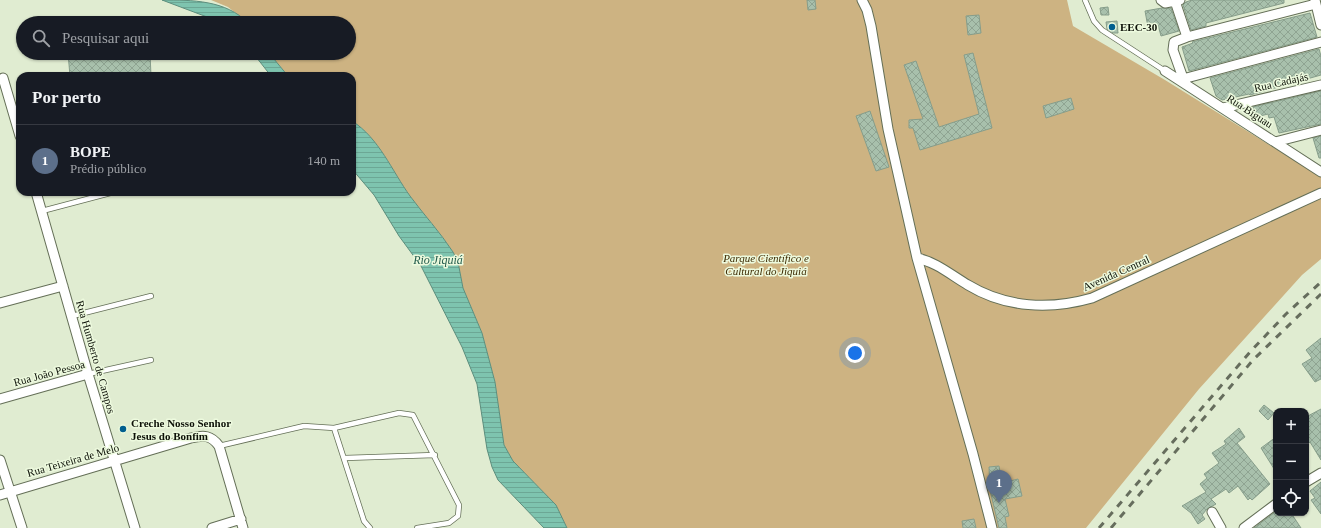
<!DOCTYPE html>
<html lang="pt">
<meta charset="utf-8">
<style>
body{margin:0;font-family:"Times New Roman",serif;background:#20242c;color:#f1f3f6}
.controls{position:absolute;right:12px;bottom:12px;display:grid;overflow:hidden;border-radius:8px;box-shadow:0 1px 3px #0004}
.controls button{width:36px;height:36px;display:grid;place-items:center;padding:0;border:0;border-bottom:1px solid #363941;background:#171b24;color:#f1f3f6;font:20px sans-serif}
.you{position:absolute;left:855px;top:353px;width:14px;height:14px;margin:-10px;border:3px solid #fff;border-radius:50%;background:#1a73e8;box-shadow:0 0 0 6px #1a73e833}
.badge{display:grid;place-items:center;width:26px;height:26px;border-radius:50%;background:#1a73e8;color:#fff;font-size:13px;font-weight:700}
.pin{position:absolute;translate:-50% -33px;filter:drop-shadow(0 1px 2px #0008)}
.pin::after{content:'';position:absolute;top:21px;width:14px;height:12px;background:inherit;clip-path:polygon(0 0,100% 0,50% 100%)}
.list{margin:0;padding:0;list-style:none}
h2{display:flex;justify-content:space-between;align-items:center;height:52px;margin:0;padding:0 16px;font-size:17px}
h2 small{font-size:13px;font-weight:400;color:#9ea1a6}
.list li{display:grid;grid-template-columns:26px 1fr auto;gap:12px;align-items:center;box-sizing:border-box;height:72px;padding:0 16px;border-top:1px solid #363941}
.list b{display:block;font-size:15px;white-space:nowrap}
.list p{margin:0;font-size:13px;white-space:nowrap;color:#9ea1a6}
.list em{font-size:13px;font-style:normal;color:#9ea1a6}
.icon{flex:none;width:22px;height:22px;fill:none;stroke:currentColor;stroke-width:2;stroke-linecap:round;stroke-linejoin:round}
.map{position:relative;flex:none;width:1321px;height:528px;overflow:hidden}
.search{position:absolute;background:#171b24;box-shadow:0 1px 3px #0004;left:16px;top:16px;width:340px;height:44px;display:flex;align-items:center;gap:10px;box-sizing:border-box;padding:0 14px;border-radius:22px;color:#9ea1a6;font-size:15px}
.panel{position:absolute;background:#171b24;box-shadow:0 1px 3px #0004;left:16px;top:72px;width:340px;height:124px;border-radius:12px}
.map>svg:first-child{display:block}
</style>
<div class="map">
<svg width="1321" height="528" viewBox="0 0 1321 528">
<defs>
<pattern id="water-rules" width="6" height="5" patternUnits="userSpaceOnUse"><rect width="6" height="5" fill="#7ec4af"/><path d="M0 2.5h6" fill="none" stroke="#6ca795"/></pattern>
<pattern id="building-cross-hatch" width="8" height="8" patternUnits="userSpaceOnUse"><rect width="8" height="8" fill="#a8c0ac"/><path d="M0 0l8 8M0 8l8-8" fill="none" stroke="#8fa492"/></pattern>
</defs>
<rect width="100%" height="100%" fill="#e0ecd1"/>
<path fill="#cdb382" d="M211,0H1067L1073,26L1165,80L1321,177V259L1302,275L1199,389L1086,528H567L556,505L513,461L504,445L495,382L482,333L463,288L458,262L453,252C440,232 424,215 410,196C392,171 379,138 352,121V76H288L269,53H349V23H248L228,7Z"/>
<path fill="url(#water-rules)" stroke="#5c8e7d" d="M162,0C192,0 226,0 248,23H223Z
M253,53H269L288,76H271Z
M352,121C379,138 392,171 410,196C424,215 440,232 453,252L458,262L463,288L482,333L495,382L504,445L513,461L556,505L567,528H544L498,480L492,467L487,449L477,384L462,347L421,266L399,236L374,195L352,169Z"/>
<path fill="url(#building-cross-hatch)" stroke="#869d8a" d="M807,0H815L816,9L808,10Z
M1192,0H1284V3L1206,23V26L1191,30L1183,5L1186,2Z
M1108,7L1109,15H1101L1100,8Z
M1162,8H1171L1179,31L1161,36L1158,25L1148,27L1145,11Z
M1310,13L1317,37L1189,71L1182,47L1193,43L1192,42Z
M979,15L981,33L968,35L966,16Z
M1117,21L1118,33H1113L1107,29L1106,22Z
M1319,49L1321,56V75L1250,95L1249,94L1222,100L1216,96L1210,78Z
M68,53H150L151,76H70Z
M973,53L992,128L920,150L913,128H909V120L923,119L904,65L916,61L939,127L979,114L964,55Z
M1321,91V124L1279,133L1274,117L1269,118L1268,114L1256,117L1253,107Z
M1071,98L1074,109L1046,118L1043,106Z
M870,111L889,167L876,171L856,116Z
M1321,136V158H1319L1313,138Z
M1321,338V379L1315,382L1302,364L1312,358L1306,350Z
M1264,405L1274,413L1268,420L1259,411Z
M1321,409V460L1310,442L1306,445V417Z
M1239,428L1245,437L1237,443L1270,484L1252,500L1250,498L1248,500L1238,486L1229,493L1226,489L1211,499L1216,504L1207,509L1202,515L1205,519L1198,524L1191,513L1182,506L1206,492L1200,484L1207,478L1204,474L1219,463L1212,453L1226,444L1224,441Z
M1276,437V472L1261,448Z
M999,466L1002,483L1018,479L1022,496L1005,499L1009,516L1005,517L1007,528H999L990,490L989,467Z
M1321,482V514L1311,500L1315,498L1310,491Z
M1274,513H1291L1301,528H1254Z
M974,519L976,528H963L962,521Z"/>
<g fill="none" stroke-linecap="round" stroke-linejoin="round">
<defs>
<path id="service" d="M1085,0L1094,21L1102,30L1165,71
M42,211L114,192
M72,316L151,296
M88,374L151,360
M334,428L364,521L370,528
M219,446L304,426L334,428L399,413L413,415L459,505L458,516L449,523L417,528
M345,458L435,455"/>
<path id="minor" d="M862,0L867,10L871,26L888,129L917,258L973,454L992,528
M1161,0L1165,3L1175,1
M1180,0L1175,1L1187,37
M1315,0L1321,25
M1165,71L1321,172
M3,78L20,136
M1183,78L1173,50L1174,42L1187,37L1316,4
M1179,80L1321,42
M1223,108L1321,85
M1275,142L1321,130
M36,192L88,374L135,528
M917,258C936,262 951,275 968,285C1006,308 1050,310 1092,298L1321,193
M0,303L63,286
M0,399L88,374
M0,460L22,528
M1306,482L1321,473
M0,495L191,438C204,435 211,435 219,446L243,528
M1212,512L1221,528
M212,528L241,519
M1244,528L1276,504"/>
</defs>
<use href="#service" stroke="#646f57" stroke-width="6"/>
<use href="#minor" stroke="#646f57" stroke-width="11"/>
<use href="#service" stroke="#fff" stroke-width="4.5"/>
<use href="#minor" stroke="#fff" stroke-width="9"/>
<path stroke="#666d5d" stroke-width="3" stroke-dasharray="7 7" stroke-linecap="butt" d="M1099,528L1250,352L1286,314L1321,282
M1111,528L1253,360L1321,294"/>
</g>
<g fill="#005e8e" stroke="#edfade" stroke-width="1.5">
<circle cx="1112" cy="27" r="4"/>
<circle cx="123" cy="429" r="4"/>
</g>
<g text-anchor="middle" dominant-baseline="central" stroke-width="3" stroke-linejoin="round" paint-order="stroke">
<g font-size="11" font-weight="bold" fill="#0c1007" stroke="#edfade" text-anchor="start">
<text x="1120" y="27">EEC-30</text>
<text x="131" y="423">Creche Nosso Senhor<tspan x="131" dy="13">Jesus do Bonfim</tspan></text>
</g>
<g font-size="11" fill="#0c1007" stroke="#edfade">
<text transform="translate(1281 82) rotate(-13)">Rua Cadajás</text>
<text transform="translate(1250 111) rotate(33)">Rua Biguau</text>
<text transform="translate(1116 273) rotate(-24)">Avenida Central</text>
<text transform="translate(96 357) rotate(74)">Rua Humberto de Campos</text>
<text transform="translate(49 373) rotate(-15)">Rua João Pessoa</text>
<text transform="translate(73 460) rotate(-16)">Rua Teixeira de Melo</text>
</g>
<g font-size="11" font-style="italic" fill="#3c2900" stroke="#edfade">
<text x="766" y="258">Parque Científico e<tspan x="766" dy="13">Cultural do Jiquiá</tspan></text>
</g>
<g font-size="12" font-style="italic" fill="#245c4d" stroke="#edfade">
<text x="438" y="260">Rio Jiquiá</text>
</g>
</g>
</svg>
<div class="controls">
<button>+</button>
<button>−</button>
<button><svg class="icon" aria-label="locate" viewBox="0 0 24 24"><circle cx="12" cy="12" r="6"/><path d="M12 2v4M12 18v4M2 12h4M18 12h4"/></svg></button>
</div>
<div class="you"></div>
<div class="pin badge" style="left:999px;top:503px;background:#5c6f8a">1</div>
<div class="search"><svg class="icon" aria-label="search" viewBox="0 0 24 24"><circle cx="10" cy="10" r="6"/><path d="M15 15l6 6"/></svg>Pesquisar aqui</div>
<section class="panel">
<h2>Por perto<small></small></h2>
<ul class="list">
<li><span class="badge" style="background:#5c6f8a">1</span><div><b>BOPE</b><p>Prédio público</p></div><em>140 m</em></li>
</ul>
</section>
</div>
